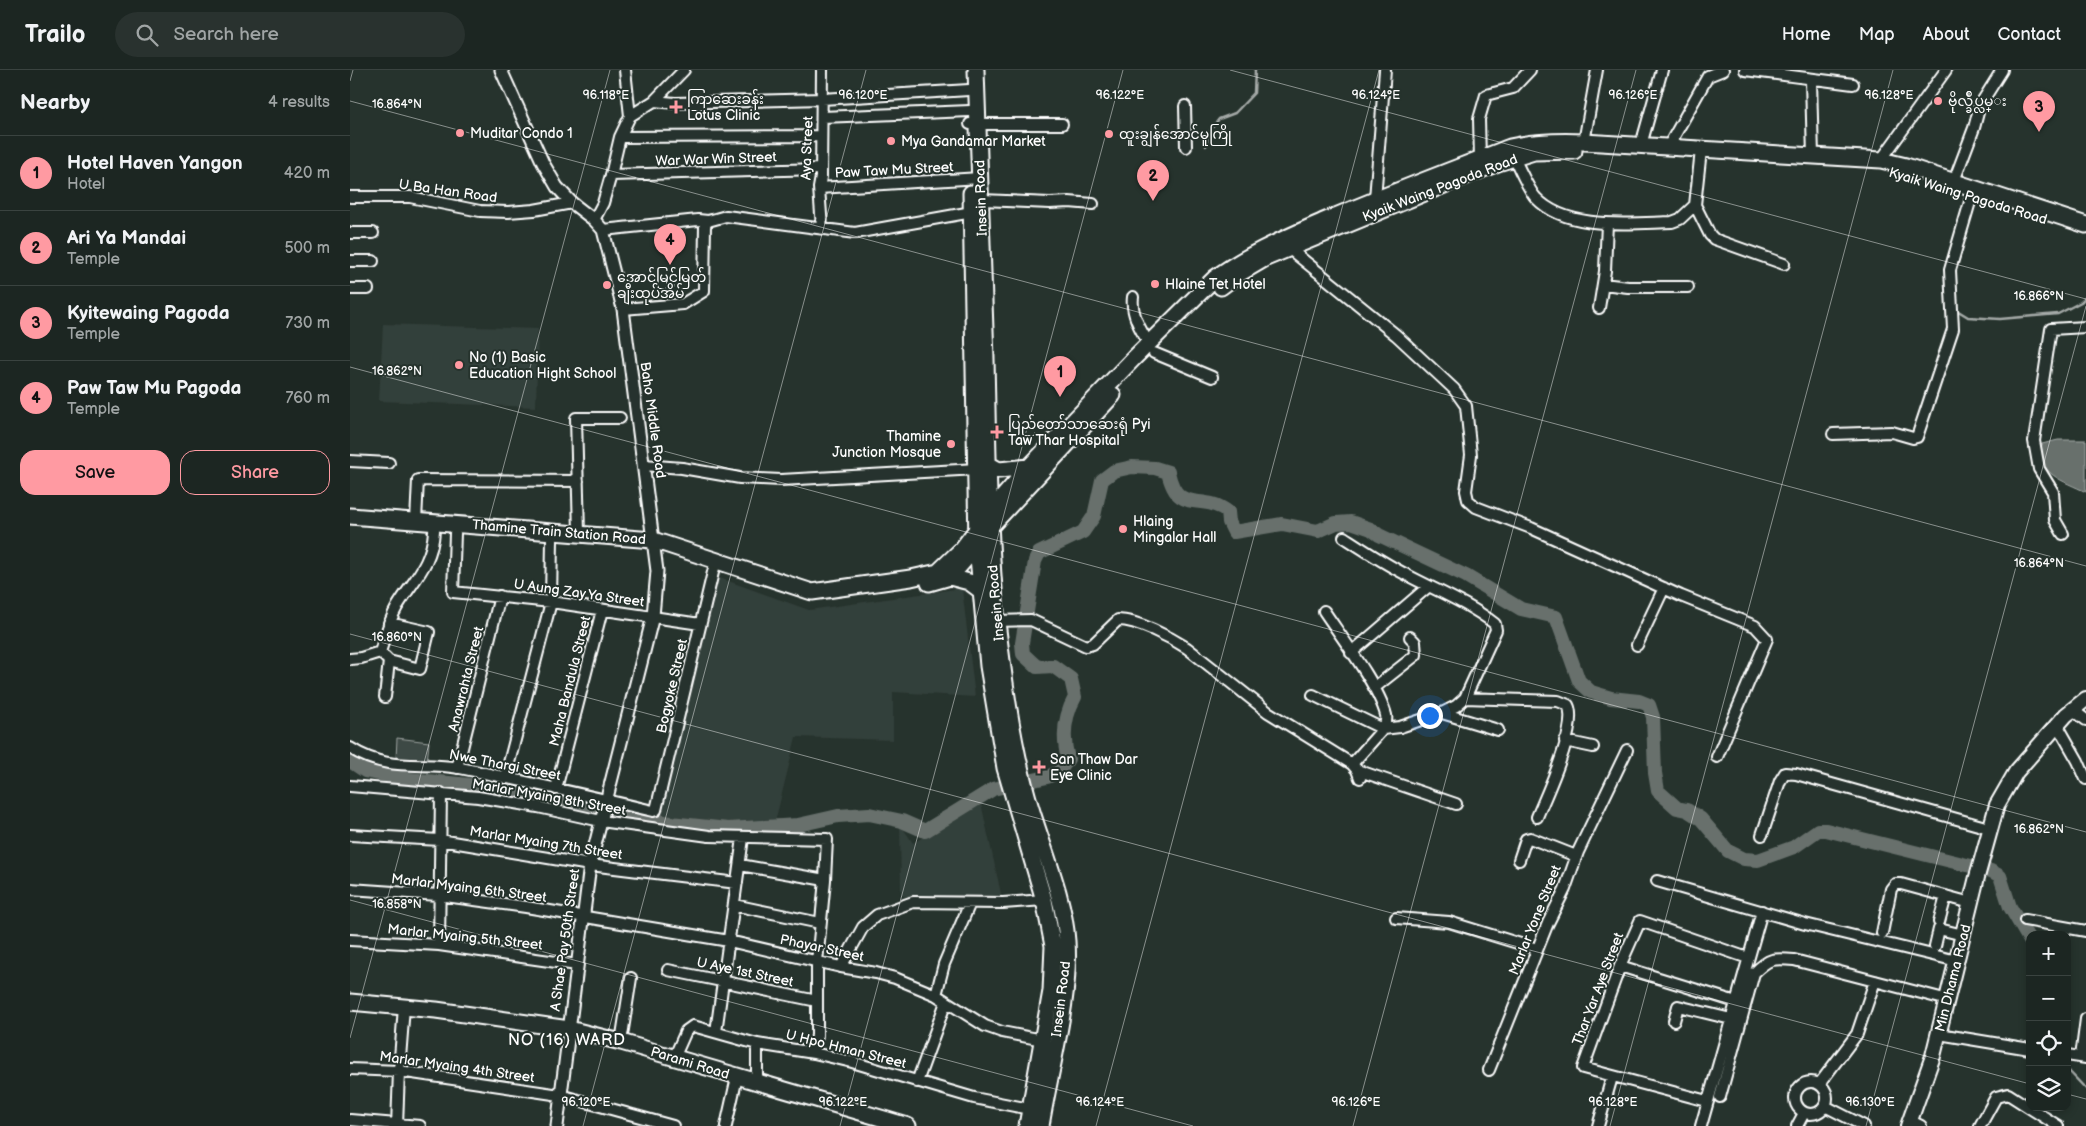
<!DOCTYPE html>
<meta charset="utf-8">
<style>
body{margin:0;font-family:"Balsamiq Sans","Noto Sans Myanmar",sans-serif;background:#29322f;color:#f1f3f6}
.controls{position:absolute;right:15px;bottom:15px;display:grid;overflow:hidden;border-radius:10px;box-shadow:0 2px 8px #0003}
.controls button{width:45px;height:45px;display:grid;place-items:center;padding:0;border:0;border-bottom:1px solid #3a4340;background:#1c2622;color:#f1f3f6;font:25px sans-serif}
.you{position:absolute;left:1079px;top:645px;width:18px;height:18px;margin:-12px;border:4px solid #fff;border-radius:50%;background:#1a73e8;box-shadow:0 0 0 8px #1a73e833}
.badge{display:grid;place-items:center;width:32px;height:32px;border-radius:50%;background:#ff9aa2;color:#111;font-size:16px;font-weight:700}
.pin{position:absolute;translate:-50% -41px;filter:drop-shadow(0 1px 2px #0008)}
.pin::after{content:'';position:absolute;top:26px;width:18px;height:15px;background:inherit;clip-path:polygon(0 0,100% 0,50% 100%)}
.list{margin:0;padding:0;list-style:none}
h2{display:flex;justify-content:space-between;align-items:center;height:65px;margin:0;padding:0 20px;font-size:21px}
h2 small{font-size:16px;font-weight:400;color:#a0a5a5}
.list li{display:grid;grid-template-columns:32px 1fr auto;gap:15px;align-items:center;box-sizing:border-box;height:75px;padding:0 20px;border-top:1px solid #3a4340}
.list b{display:block;font-size:19px;white-space:nowrap}
.list p{margin:0;font-size:16px;white-space:nowrap;color:#a0a5a5}
.list em{font-size:16px;font-style:normal;color:#a0a5a5}
.actions{display:flex;gap:10px;padding:15px 20px}
.actions a{flex:1;padding:11px 0;border:1px solid #ff9aa2;border-radius:15px;text-align:center;font-size:18px;color:#ff9aa2}
.actions .main{background:#ff9aa2;color:#111}
.icon{flex:none;width:28px;height:28px;fill:none;stroke:currentColor;stroke-width:2;stroke-linecap:round;stroke-linejoin:round}
.map{position:relative;flex:none;width:1736px;height:1056px;overflow:hidden}
header{display:flex;align-items:center;gap:30px;box-sizing:border-box;height:70px;padding:0 25px;background:#1c2622;border-bottom:1px solid #3a4340}
header strong{font-size:24px}
nav{display:flex;gap:28px;margin-inline-start:auto;font-size:18px}
.search{width:350px;height:45px;background:#29322f;display:flex;align-items:center;gap:12px;box-sizing:border-box;padding:0 18px;border-radius:28px;color:#a0a5a5;font-size:19px}
main{display:flex}
aside{flex:1;background:#1c2622}
.map>svg:first-child{display:block}
</style>
<header>
<strong>Trailo</strong>
<div class="search"><svg class="icon" aria-label="search" viewBox="0 0 24 24"><circle cx="10" cy="10" r="6"/><path d="M15 15l6 6"/></svg>Search here</div>
<nav><a>Home</a><a>Map</a><a>About</a><a>Contact</a></nav>
</header>
<main>
<aside>
<h2>Nearby<small>4 results</small></h2>
<ul class="list">
<li><span class="badge">1</span><div><b>Hotel Haven Yangon</b><p>Hotel</p></div><em>420 m</em></li>
<li><span class="badge">2</span><div><b>Ari Ya Mandai</b><p>Temple</p></div><em>500 m</em></li>
<li><span class="badge">3</span><div><b>Kyitewaing Pagoda</b><p>Temple</p></div><em>730 m</em></li>
<li><span class="badge">4</span><div><b>Paw Taw Mu Pagoda</b><p>Temple</p></div><em>760 m</em></li>
</ul>
<div class="actions"><a class="main">Save</a><a>Share</a></div>
</aside>
<div class="map">
<svg width="1736" height="1056" viewBox="0 0 1736 1056">
<rect width="100%" height="100%" fill="#26332d"/>
<filter id="ink" filterUnits="userSpaceOnUse"><feTurbulence type="fractalNoise" baseFrequency=".02" numOctaves="2"/><feDisplacementMap in="SourceGraphic" scale="10" xChannelSelector="R" yChannelSelector="G"/><feConvolveMatrix kernelMatrix="1 2 1 2 8 2 1 2 1" color-interpolation-filters="sRGB"/></filter>
<g filter="url(#ink)">
<path fill="#333f3a" d="M33,254L188,259L186,337L29,331Z
M367,507L459,540L612,518L625,627L543,622V670L446,667L425,752L381,755L309,747Z
M631,733L652,828L551,826L550,754L563,773Z"/>
<path fill="#3e4944" stroke="#9ea4a2" d="M47,668L79,672L77,693L46,689Z"/>
<path fill="#67706c" stroke="#a4a9a7" d="M1736,370V422C1714,411 1685,404 1692,374L1708,370Z"/>
<g fill="none" stroke-linecap="round" stroke-linejoin="round">
<path stroke="#a4a9a7" stroke-width="2.5" d="M856,76L861,59L869,49L885,43L904,23L905,0
M1605,239L1618,247L1650,249L1708,244L1731,232L1736,227
M1717,999L1736,1019"/>
<path stroke="#67706c" stroke-width="14" d="M0,691L15,701L57,709L141,717L274,745L320,753L378,759L448,755L488,746L519,744L552,751L575,761L643,719L697,707L709,702L718,689C712,667 714,647 725,627L721,609L703,596L687,597L673,584L672,573L685,491L689,483L733,462L744,446L752,410L764,401L782,397L805,398L818,402C828,447 852,421 878,442L879,452L884,462L932,454L968,461L986,453L1001,452L1021,459L1029,465L1116,506L1171,539L1206,547L1229,611L1241,622L1261,628L1289,631L1299,635L1303,647L1305,703L1308,721L1327,738L1337,740L1351,749L1378,781L1394,789L1408,790L1444,777L1468,760H1476L1641,801L1650,806L1660,837L1680,871"/>
<defs>
<path id="minor" d="M275,0L280,46
M1395,0L1503,14
M1461,10L1463,87
M304,31L325,33L472,29L619,20
M835,36L836,77
M472,47L620,41
M620,54H712
M270,67L471,66
M1234,72L1247,0
M1291,75L1312,0
M1318,77L1358,6L1373,0
M1351,80L1345,135L1360,165L1364,169L1434,194
M1163,84C1166,93 1180,122 1186,128C1217,161 1281,153 1322,152L1330,149L1345,135
M1130,89L1129,49L1136,25L1163,18L1180,0
M1531,90L1596,0
M261,105L471,99
M1604,111L1624,58L1630,35L1652,0
M469,118L630,108
M0,127H60L130,141L158,142L184,140L222,133
M1025,129L1035,0
M632,130L700,133L719,132L743,134
M244,150L253,133L261,105L270,67L280,46L304,31L334,0
M472,158L469,118L471,107L472,0
M253,160L348,150L358,151
M0,163H23
M936,176L1046,265L1104,319L1116,336L1121,385L1116,421L1118,430L1126,437L1181,458L1331,526L1405,556L1417,569L1367,687
M0,191H23
M1253,214L1278,217H1338
M0,219H18
M783,227C781,242 790,260 799,273
M1249,238L1255,201L1257,153
M273,239L333,234L354,221L355,155L358,151L376,146L505,163L622,142
M804,283L862,307
M1483,364L1542,362L1563,368L1567,367L1603,259L1600,200L1622,125
M0,391L39,393
M294,395L332,398L390,408L431,410L627,399
M66,451L68,410L228,411
M105,463L103,522L201,532L350,554
M229,463L226,348H270
M1713,464L1705,450L1703,422L1689,399L1684,371L1701,259L1736,257
M974,541C992,568 1028,615 1036,645C1037,650 1036,654 1033,659L1002,694
M647,551L681,550L736,576L743,574L768,550C787,550 820,567 837,578L918,642L1002,694L1007,700L1010,708
M1287,575L1314,518
M30,582C35,567 39,551 47,537C63,510 82,495 84,461
M30,582L39,591L70,599L79,562L39,553
M1001,583L1079,516
M0,589L11,588L30,582
M1024,618L1066,585L1065,572L1060,567
M963,625L1033,659L1050,657L1092,643L1106,636L1115,628L1146,560L1145,554C1118,533 1087,521 1057,505C1035,494 1014,480 994,467
M35,627L39,591
M1115,628L1208,631L1218,635C1229,656 1196,725 1187,747
M1723,640L1736,650
M1092,643L1148,660
M1708,656L1728,691L1736,709
M1215,671L1243,677
M0,678C39,703 69,691 110,698C175,711 239,726 303,741L306,740L364,498
M107,698L150,526
M1007,700L1106,734
M155,708L201,532L202,469
M0,716L128,727L188,737L251,751L359,766L477,769L475,810L467,892V965L464,983
M206,719L252,540
M0,765L90,770L240,795L387,813
M1412,765L1430,711L1435,703L1446,704L1639,758
M1169,790L1176,769L1180,768L1226,786
M390,795L475,810
M1307,811L1455,854L1607,891
M0,819L88,825L176,837L379,871L491,897L526,903L545,908L586,925L635,956L652,962L693,970
M384,835L470,853
M1046,848L1099,852L1187,879
M1675,850L1736,861
M1589,852L1596,826
M1532,863L1541,819L1545,814H1551L1621,833
M0,870L89,875L227,895
M89,875L91,723
M1585,876L1589,859L1613,865
M1270,896L1386,932
M491,897L513,857L527,845L563,832L653,833L694,830
M318,900L467,931
M586,925L594,894L620,833
M1324,951L1328,936L1381,949
M366,962L393,768
M1589,964L1680,979
M271,972L281,908
M407,974V1012
M1717,985L1736,988
M1731,987L1736,949
M324,988L336,961L343,956L407,974L464,983L502,992L624,1028L680,1039
M0,999L49,1001L210,1025L323,1056
M1139,1000L1198,853L1215,819L1228,782L1277,680
M1445 1028a16 16 0 1 1 32 0a16 16 0 1 1-32 0Z
M567,1012L596,932
M1470,1013L1507,964L1525,911
M1370,1027L1404,903C1419,888 1423,888 1444,890L1598,930
M1357,1031L1233,998L1270,896L1290,851L1398,888
M1475,1036L1514,1056
M0,1050L70,1056
M1561,1051L1571,1056
M47,1056L49,1001L54,937
M376,1056L387,1007
M1248,1056L1262,1007
M1351,1056L1412,841
M1447,1056L1454,1043
M1630,1056L1646,1027L1658,1024L1708,1056"/>
<path id="tertiary" d="M151,0L193,93L207,117L222,133L244,150L253,160L273,239L307,501L303,546L240,795L207,1056"/>
<path id="secondary" d="M1558,1056L1583,986L1627,807L1647,735L1666,702L1716,645L1736,629"/>
<path id="primary" d="M626,0C629,96 633,193 636,289C638,377 638,465 647,552C654,608 661,665 676,721C688,768 714,823 717,871C721,929 700,998 691,1056
M621,123L627,476L638,596L655,698L694,830L703,876L701,921L677,1056
M871,217L887,205L916,188L1148,93L1184,82L1224,81
M638,394L649,400L679,397
M0,446L303,470L462,522L561,508L588,502L612,479L639,443L679,397L784,288L865,208C899,183 938,167 976,150C1037,124 1099,101 1160,77C1185,71 1209,71 1234,72L1531,90L1556,96L1736,155
M600,507L619,512L631,521
M579,513L600,507L627,476L640,457L763,325
M0,932L86,940L219,959L271,972L558,1056"/>
</defs>
<use href="#minor" stroke="#fff" stroke-width="14"/>
<use href="#tertiary" stroke="#fff" stroke-width="15"/>
<use href="#secondary" stroke="#fff" stroke-width="18"/>
<use href="#primary" stroke="#fff" stroke-width="19"/>
<use href="#minor" stroke="#26332d" stroke-width="10"/>
<use href="#tertiary" stroke="#26332d" stroke-width="11"/>
<use href="#secondary" stroke="#26332d" stroke-width="14"/>
<use href="#primary" stroke="#26332d" stroke-width="15"/>
</g>
</g>
<path fill="none" stroke="#fff" stroke-width="1" stroke-opacity="0.45" d="M880,0L1736,229M0,11L3,0M0,31L1736,496M0,297L1736,762M0,564L1680,1014M0,830L843,1056M0,968L260,0M1717,1024L1736,1029M233,1056L516,0M490,1056L773,0M746,1056L1029,0M1003,1056L1286,0M1260,1056L1543,0M1516,1056L1736,236"/>
<g fill="#ff9aa2" stroke="#26332d" stroke-width="2">
<circle cx="1588" cy="31" r="5"/>
<path d="M323.5 29.5h5v5h5v5h-5v5h-5v-5h-5v-5h5z"/>
<circle cx="110" cy="63" r="5"/>
<circle cx="759" cy="64" r="5"/>
<circle cx="541" cy="71" r="5"/>
<circle cx="805" cy="214" r="5"/>
<circle cx="257" cy="215" r="5"/>
<circle cx="109" cy="295" r="5"/>
<path d="M644.5 354.5h5v5h5v5h-5v5h-5v-5h-5v-5h5z"/>
<circle cx="601" cy="374" r="5"/>
<circle cx="773" cy="459" r="5"/>
<path d="M686.5 689.5h5v5h5v5h-5v5h-5v-5h-5v-5h5z"/>
</g>
<g text-anchor="middle" dominant-baseline="central" stroke-width="4" stroke-linejoin="round" paint-order="stroke">
<g font-size="14" fill="#fff" stroke="#26332d" text-anchor="start">
<text x="337" y="29">ကြာဆေးခန်း<tspan x="337" dy="16">Lotus Clinic</tspan></text>
<text x="1598" y="31">ဗိုလ္ခ်ဳပ္လမ္း</text>
<text x="120" y="63">Muditar Condo 1</text>
<text x="769" y="64">ထူးချွန်အောင်မူကြို</text>
<text x="551" y="71">Mya Gandamar Market</text>
<text x="267" y="207">အောင်မြင့်မြတ်<tspan x="267" dy="16">ချီးထုပ်အိမ်</tspan></text>
<text x="815" y="214">Hlaine Tet Hotel</text>
<text x="119" y="287">No (1) Basic<tspan x="119" dy="16">Education Hight School</tspan></text>
<text x="658" y="354">ပြည်တော်သာဆေးရုံ Pyi<tspan x="658" dy="16">Taw Thar Hospital</tspan></text>
<text x="591" y="366" text-anchor="end">Thamine<tspan x="591" dy="16">Junction Mosque</tspan></text>
<text x="783" y="451">Hlaing<tspan x="783" dy="16">Mingalar Hall</tspan></text>
<text x="700" y="689">San Thaw Dar<tspan x="700" dy="16">Eye Clinic</tspan></text>
</g>
<g font-size="14" fill="#fff" stroke="#26332d">
<text transform="translate(457 78) rotate(-88)">Aya Street</text>
<text transform="translate(366 89) rotate(-2)">War War Win Street</text>
<text transform="translate(544 100) rotate(-3)">Paw Taw Mu Street</text>
<text transform="translate(1090 118) rotate(-21)">Kyaik Waing Pagoda Road</text>
<text transform="translate(98 121) rotate(8)">U Ba Han Road</text>
<text transform="translate(1618 126) rotate(17)">Kyaik Waing Pagoda Road</text>
<text transform="translate(631 128) rotate(-92)">Insein Road</text>
<text transform="translate(303 350) rotate(82)">Baho Middle Road</text>
<text transform="translate(209 462) rotate(5)">Thamine Train Station Road</text>
<text transform="translate(229 523) rotate(8)">U Aung Zay Ya Street</text>
<text transform="translate(646 533) rotate(-95)">Insein Road</text>
<text transform="translate(116 609) rotate(-76)">Anawrahta Street</text>
<text transform="translate(220 611) rotate(-76)">Maha Bandula Street</text>
<text transform="translate(322 616) rotate(-77)">Bogyoke Street</text>
<text transform="translate(155 695) rotate(11)">Nwe Thargi Street</text>
<text transform="translate(199 727) rotate(10)">Marlar Myaing 8th Street</text>
<text transform="translate(196 773) rotate(9)">Marlar Myaing 7th Street</text>
<text transform="translate(119 818) rotate(7)">Marlar Myaing 6th Street</text>
<text transform="translate(1185 850) rotate(-68)">Marlar Yone Street</text>
<text transform="translate(115 867) rotate(6)">Marlar Myaing 5th Street</text>
<text transform="translate(215 870) rotate(-82)">A Shae Pay 50th Street</text>
<text transform="translate(472 878) rotate(12)">Phayar Street</text>
<text transform="translate(395 902) rotate(12)">U Aye 1st Street</text>
<text transform="translate(1603 908) rotate(-76)">Min Dhama Road</text>
<text transform="translate(1248 919) rotate(-69)">Thar Yar Aye Street</text>
<text transform="translate(711 929) rotate(-83)">Insein Road</text>
<text transform="translate(496 979) rotate(14)">U Hpo Hman Street</text>
<text transform="translate(340 993) rotate(17)">Parami Road</text>
<text transform="translate(107 997) rotate(8)">Marlar Myaing 4th Street</text>
</g>
<g font-size="16" letter-spacing="1" fill="#fff" stroke="#26332d">
<text x="217" y="970">NO (16) WARD</text>
</g>
</g>
<g font-size="12" text-anchor="middle" fill="#fff" stroke="#26332d" stroke-width="4" stroke-linejoin="round" paint-order="stroke">
<text x="256" y="29">96.118°E</text>
<text x="513" y="29">96.120°E</text>
<text x="770" y="29">96.122°E</text>
<text x="1026" y="29">96.124°E</text>
<text x="1283" y="29">96.126°E</text>
<text x="1539" y="29">96.128°E</text>
<text x="47" y="38">16.864°N</text>
<text x="1689" y="230">16.866°N</text>
<text x="47" y="305">16.862°N</text>
<text x="1689" y="497">16.864°N</text>
<text x="47" y="571">16.860°N</text>
<text x="1689" y="763">16.862°N</text>
<text x="47" y="838">16.858°N</text>
<text x="236" y="1036">96.120°E</text>
<text x="493" y="1036">96.122°E</text>
<text x="750" y="1036">96.124°E</text>
<text x="1006" y="1036">96.126°E</text>
<text x="1263" y="1036">96.128°E</text>
<text x="1520" y="1036">96.130°E</text>
</g>
</svg>
<div class="controls">
<button>+</button>
<button>−</button>
<button><svg class="icon" aria-label="locate" viewBox="0 0 24 24"><circle cx="12" cy="12" r="6"/><path d="M12 2v4M12 18v4M2 12h4M18 12h4"/></svg></button>
<button><svg class="icon" aria-label="layers" viewBox="0 0 24 24"><path d="M12 4l9 5-9 5-9-5zM3 14l9 5 9-5"/></svg></button>
</div>
<div class="you"></div>
<div class="pin badge" style="left:710px;top:327px">1</div>
<div class="pin badge" style="left:803px;top:131px">2</div>
<div class="pin badge" style="left:1689px;top:62px">3</div>
<div class="pin badge" style="left:320px;top:195px">4</div>
</div>
</main>
